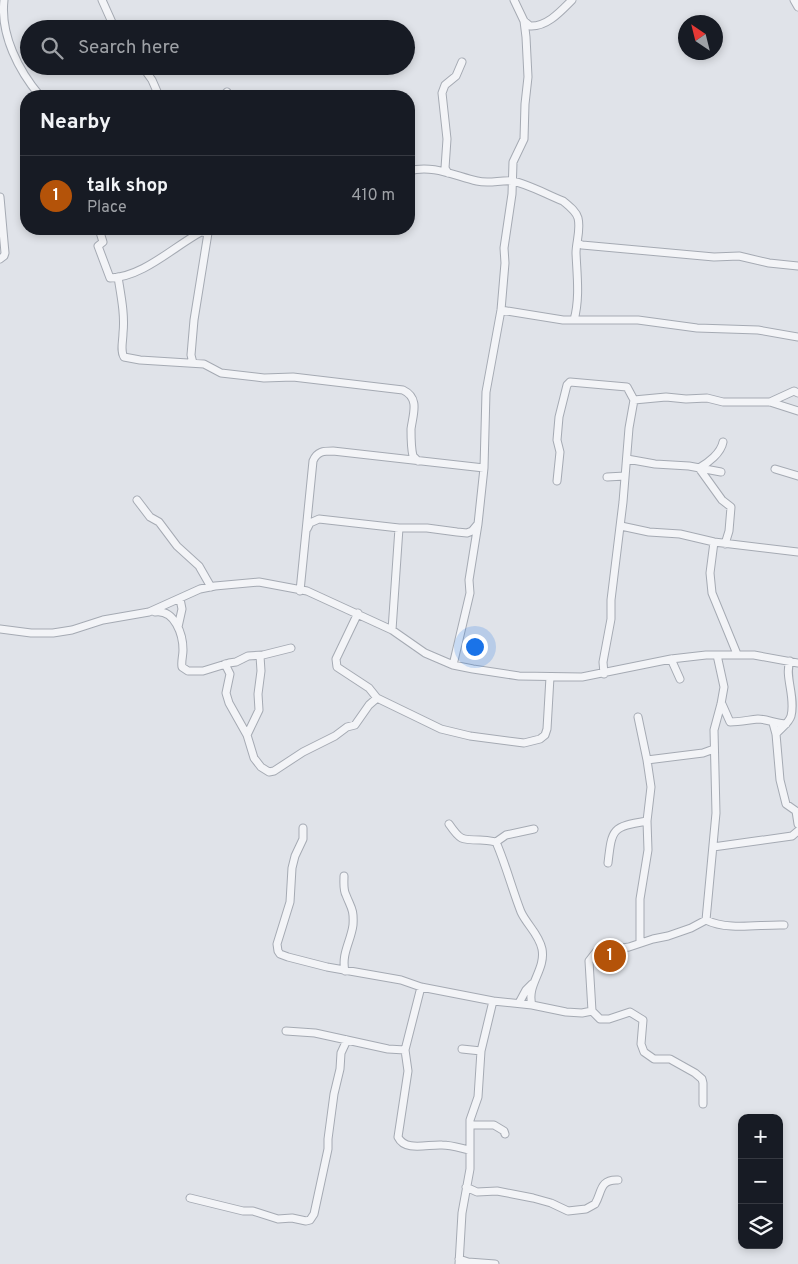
<!DOCTYPE html>
<meta charset="utf-8">
<style>
body{margin:0;font-family:Overpass,sans-serif;background:#20242c;color:#f1f3f6}
.controls{position:absolute;right:15px;bottom:15px;display:grid;overflow:hidden;border-radius:10px;box-shadow:0 2px 8px #0003}
.controls button{width:45px;height:45px;display:grid;place-items:center;padding:0;border:0;border-bottom:1px solid #363941;background:#171b24;color:#f1f3f6;font:25px sans-serif}
.compass{position:absolute;left:678px;top:15px;width:45px;height:45px;border-radius:50%;background:#171b24;box-shadow:0 2px 8px #0003;rotate:325deg}
.you{position:absolute;left:474px;top:646px;width:18px;height:18px;margin:-12px;border:4px solid #fff;border-radius:50%;background:#1a73e8;box-shadow:0 0 0 8px #1a73e833}
.badge{display:grid;place-items:center;width:32px;height:32px;border-radius:50%;background:#b45309;color:#fff;font-size:16px;font-weight:700}
.pin{position:absolute;translate:-50% -50%;border:2px solid #fff;box-shadow:0 1px 5px #0006}
.list{margin:0;padding:0;list-style:none}
h2{display:flex;justify-content:space-between;align-items:center;height:65px;margin:0;padding:0 20px;font-size:21px}
h2 small{font-size:16px;font-weight:400;color:#9ea1a6}
.list li{display:grid;grid-template-columns:32px 1fr auto;gap:15px;align-items:center;box-sizing:border-box;height:80px;padding:0 20px;border-top:1px solid #363941}
.list b{display:block;font-size:19px;white-space:nowrap}
.list p{margin:0;font-size:16px;white-space:nowrap;color:#9ea1a6}
.list em{font-size:16px;font-style:normal;color:#9ea1a6}
.icon{flex:none;width:28px;height:28px;fill:none;stroke:currentColor;stroke-width:2;stroke-linecap:round;stroke-linejoin:round}
.map{position:relative;flex:none;width:798px;height:1264px;overflow:hidden}
.search{position:absolute;background:#171b24;box-shadow:0 2px 8px #0003;left:20px;top:20px;width:395px;height:55px;display:flex;align-items:center;gap:12px;box-sizing:border-box;padding:0 18px;border-radius:28px;color:#9ea1a6;font-size:19px}
.panel{position:absolute;background:#171b24;box-shadow:0 2px 8px #0003;left:20px;top:90px;width:395px;height:145px;border-radius:20px}
.map>svg:first-child{display:block}
</style>
<div class="map">
<svg width="798" height="1264" viewBox="0 0 798 1264">
<rect width="100%" height="100%" fill="#e0e3e9"/>
<g fill="none" stroke-linecap="round" stroke-linejoin="round">
<defs>
<path id="minor" d="M4,0C0,35 19,71 40,96
M102,0L115,29
M794,0L798,7
M524,21L530,26C547,27 561,11 572,0
M142,66L152,80L159,96
M223,96L227,92L230,96
M409,171C432,164 455,176 477,181C489,184 500,180 512,181C529,184 547,195 563,201C569,206 576,211 578,218C581,230 576,242 576,253C577,276 580,298 574,320
M448,173L445,168L447,139L442,93L445,85L456,76L462,62
M0,197L5,253L4,256L0,259
M99,229L103,242L98,246L110,278C143,277 173,247 201,232
M577,243L582,245L714,257L739,256L769,263L798,266
M118,277C121,296 125,315 123,333C123,341 120,351 124,357L140,360L204,364L221,373L264,378L293,377L403,390C420,398 413,414 411,429C411,438 411,448 413,456L418,461
M501,310L563,320H638L697,328L758,330L798,337
M193,363L191,355L194,320L208,233L201,232L199,230
M634,400L666,397L686,399L707,398L723,402H770L798,411
M770,402L794,391L798,393
M723,442C721,453 708,463 699,468L722,500L731,507L729,531L725,544
M627,459L655,464L689,466L721,472
M775,469L798,476
M607,477L625,476
M557,481L560,452L557,440L559,417L567,385L570,382L627,387L634,400L629,428L623,502L611,600V619L603,662L604,674
M137,500L150,517L159,522L177,546L199,566L211,587
M621,526L649,532L680,534L714,542L798,552
M307,529L310,523L319,519L399,528H427L457,532L467,533L472,531L477,525
M714,542L710,573L712,593L737,654
M300,591L313,461C317,451 324,451 333,451L484,468
M155,612C175,609 183,635 183,650C183,656 181,661 182,667L188,671H203L229,663L236,662L248,656L263,655L291,648
M358,613L336,659L337,667L369,688L377,698L441,729L470,736L524,743L540,739L545,735L547,729L550,677
M178,627L182,609L180,599
M0,629L31,633H53L72,630L103,620L149,612L200,589L215,586L259,582L307,591L392,630L425,653L453,665L473,669L519,676L582,677L671,659L706,655H754L798,663
M392,630L399,528
M671,659L680,679
M225,664L230,674L226,693L229,703L247,735L254,758L261,767L269,772L274,771L303,752L335,736L347,727L355,725L369,705L377,698
M453,665L470,593L469,580L478,524L484,468L486,392L501,310L505,263L504,248L512,194L513,162L524,139L525,104L528,77L526,37L524,21L514,0
M722,704L730,722C740,722 748,720 758,719C767,719 776,724 786,724
M638,717L647,760L651,787L647,821L648,850L640,899V943
M773,723L776,734L780,780L786,804L796,811L798,824
M776,734C781,728 789,723 791,716C796,697 784,676 790,661
M247,735L259,710L258,694L261,671L260,656
M647,760L703,753L714,749
M449,824C460,840 461,840 480,840C485,840 491,841 496,842L506,835L534,829
M303,828V839L295,856L292,868L290,902L277,944L278,951L280,954L288,957L327,967L401,980L421,987L493,1001L532,1005L566,1012L582,1013L592,1011
M496,842C506,865 512,889 521,912C527,925 539,934 542,949C546,970 526,985 532,1005
M713,847L792,836L798,831
M608,863C612,828 612,827 647,821
M344,876C344,882 343,890 346,895C351,908 354,909 353,925C351,941 341,954 345,971
M706,920L716,813L714,730L721,704L724,687L717,655
M421,987L405,1050L408,1071L398,1137C405,1152 428,1144 442,1145C451,1145 460,1148 469,1150
M519,1003L526,990L532,984
M286,1031L315,1033L388,1049L405,1050
M462,1049L481,1051
M703,1104V1083L702,1079L695,1073L670,1059H654L644,1052L641,1044L643,1020L630,1012L609,1019H600L592,1011L589,961L596,952L629,947L653,939L668,936L691,928L706,920C728,931 760,924 784,925
M470,1125H494L504,1131L505,1134
M466,1187L477,1192L497,1191L533,1198L551,1203L568,1211L586,1209L595,1204C602,1193 599,1179 618,1180
M190,1198L243,1211H253L278,1219L292,1218L306,1221L310,1220L314,1214L328,1149V1139L334,1094L340,1069L341,1053L347,1040
M459,1259L468,1262L495,1264
M459,1264L462,1213L470,1169V1120L478,1097L481,1051L493,1001"/>
</defs>
<use href="#minor" stroke="#a5aab3" stroke-width="9"/>
<use href="#minor" stroke="#f3f4f7" stroke-width="7"/>
</g>
</svg>
<div class="controls">
<button>+</button>
<button>−</button>
<button><svg class="icon" aria-label="layers" viewBox="0 0 24 24"><path d="M12 4l9 5-9 5-9-5zM3 14l9 5 9-5"/></svg></button>
</div>
<svg class="compass" viewBox="-18 -18 36 36"><path d="M0-13l5 13h-10z" fill="#e53935"/><path d="M0 13l5-13h-10z" fill="#9ea1a6"/></svg>
<div class="you"></div>
<div class="pin badge" style="left:610px;top:956px">1</div>
<div class="search"><svg class="icon" aria-label="search" viewBox="0 0 24 24"><circle cx="10" cy="10" r="6"/><path d="M15 15l6 6"/></svg>Search here</div>
<section class="panel">
<h2>Nearby<small></small></h2>
<ul class="list">
<li><span class="badge">1</span><div><b>talk shop</b><p>Place</p></div><em>410 m</em></li>
</ul>
</section>
</div>
